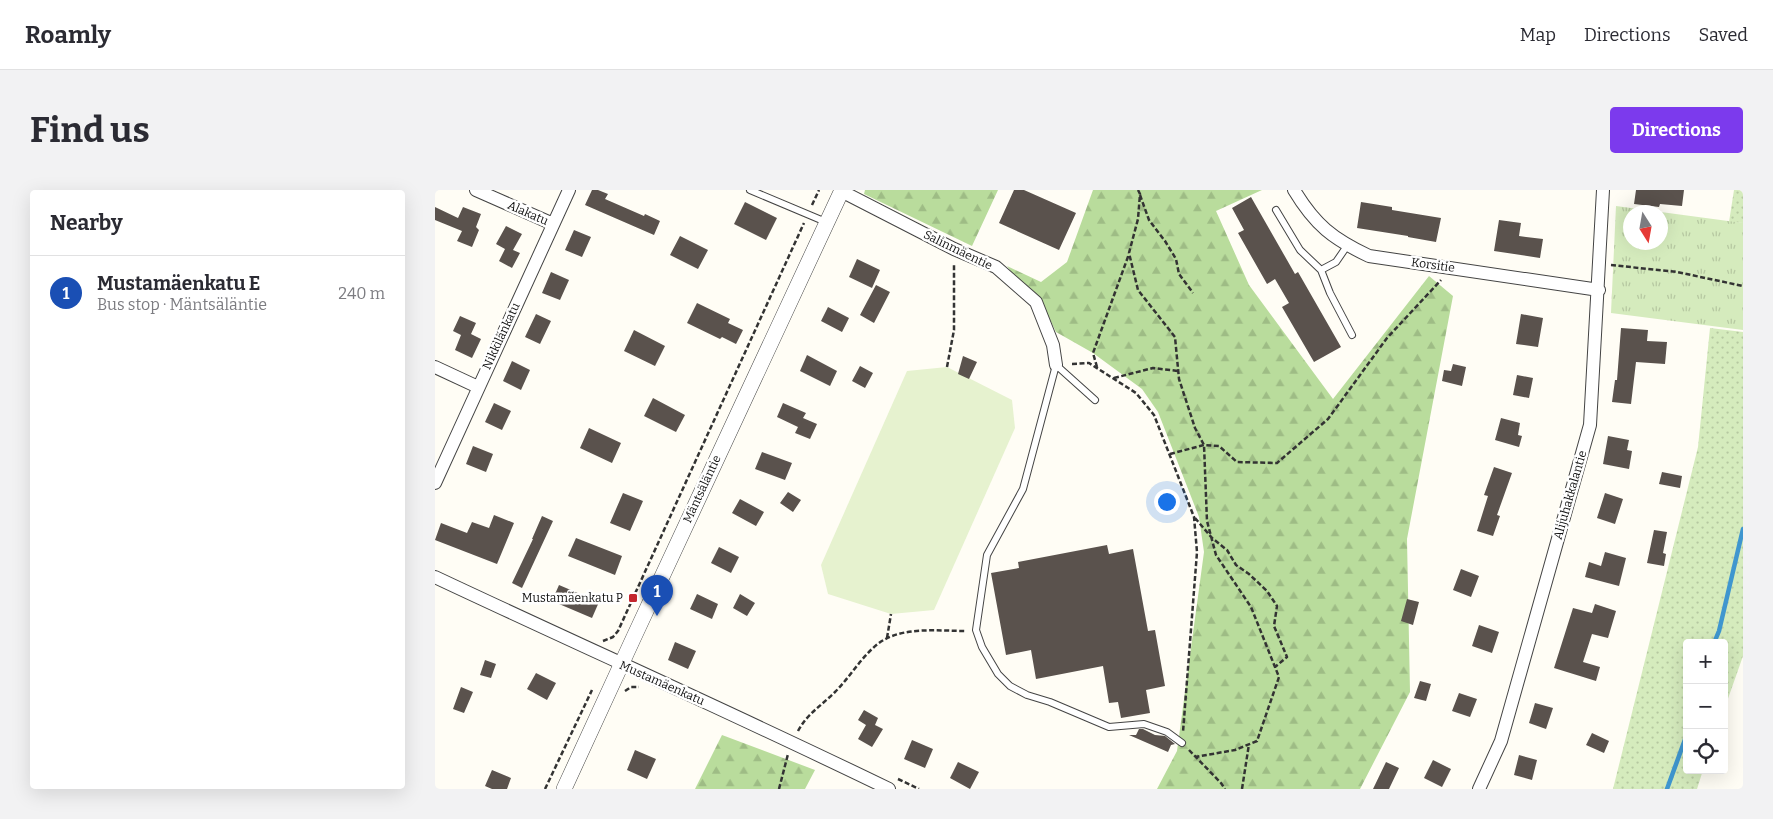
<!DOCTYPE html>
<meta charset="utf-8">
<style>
body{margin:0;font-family:Bitter,serif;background:#f2f2f3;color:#2b2b33}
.controls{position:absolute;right:15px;bottom:15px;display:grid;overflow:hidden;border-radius:5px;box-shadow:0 5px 20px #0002}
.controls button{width:45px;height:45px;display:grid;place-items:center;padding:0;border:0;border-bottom:1px solid #e1e1e2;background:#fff;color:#2b2b33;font:25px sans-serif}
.compass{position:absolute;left:1188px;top:15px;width:45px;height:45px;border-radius:50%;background:#fff;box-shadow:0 5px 20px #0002;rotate:169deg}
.you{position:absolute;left:731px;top:311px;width:18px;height:18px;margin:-12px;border:4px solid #fff;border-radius:50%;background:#1a73e8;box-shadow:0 0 0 8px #1a73e833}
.badge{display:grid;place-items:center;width:32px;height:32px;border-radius:50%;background:#7c3aed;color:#fff;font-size:16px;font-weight:700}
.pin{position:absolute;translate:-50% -41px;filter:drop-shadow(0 1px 2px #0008)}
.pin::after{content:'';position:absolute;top:26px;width:18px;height:15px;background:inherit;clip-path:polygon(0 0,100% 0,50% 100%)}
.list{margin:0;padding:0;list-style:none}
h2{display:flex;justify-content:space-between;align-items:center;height:65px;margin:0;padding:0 20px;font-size:21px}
h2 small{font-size:16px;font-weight:400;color:#7c7c81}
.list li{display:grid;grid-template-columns:32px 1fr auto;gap:15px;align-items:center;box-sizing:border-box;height:75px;padding:0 20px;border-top:1px solid #e1e1e2}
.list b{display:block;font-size:19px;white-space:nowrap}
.list p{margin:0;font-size:16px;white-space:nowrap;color:#7c7c81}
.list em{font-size:16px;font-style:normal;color:#7c7c81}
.icon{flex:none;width:28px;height:28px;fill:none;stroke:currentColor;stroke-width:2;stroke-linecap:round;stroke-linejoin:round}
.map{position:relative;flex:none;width:1308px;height:599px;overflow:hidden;border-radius:5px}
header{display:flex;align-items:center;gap:30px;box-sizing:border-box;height:70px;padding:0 25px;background:#fff;border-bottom:1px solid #e1e1e2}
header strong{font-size:24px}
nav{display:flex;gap:28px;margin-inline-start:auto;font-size:18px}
.intro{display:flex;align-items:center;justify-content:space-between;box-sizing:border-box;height:120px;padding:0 30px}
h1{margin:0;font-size:35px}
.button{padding:12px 22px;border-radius:5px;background:#7c3aed;color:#fff;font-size:18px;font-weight:700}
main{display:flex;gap:30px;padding:0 30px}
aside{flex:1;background:#fff;border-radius:5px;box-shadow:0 5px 20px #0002}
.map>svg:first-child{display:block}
</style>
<header>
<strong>Roamly</strong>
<nav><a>Map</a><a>Directions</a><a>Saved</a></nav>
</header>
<div class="intro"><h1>Find us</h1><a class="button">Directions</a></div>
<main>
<aside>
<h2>Nearby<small></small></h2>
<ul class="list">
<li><span class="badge" style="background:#1a4fb4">1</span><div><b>Mustamäenkatu E</b><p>Bus stop · Mäntsäläntie</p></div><em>240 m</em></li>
</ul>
</aside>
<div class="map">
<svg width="1308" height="599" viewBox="0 0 1308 599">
<defs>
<pattern id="grass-dots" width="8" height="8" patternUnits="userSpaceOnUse" patternTransform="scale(1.25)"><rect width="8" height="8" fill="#d5ebbd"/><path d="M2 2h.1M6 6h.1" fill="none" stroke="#b6c8a1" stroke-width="1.8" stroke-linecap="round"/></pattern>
<pattern id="forest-firs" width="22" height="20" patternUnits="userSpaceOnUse" patternTransform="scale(1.25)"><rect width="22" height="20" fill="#b9dc9c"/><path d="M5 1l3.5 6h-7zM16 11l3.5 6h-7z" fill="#9ebc85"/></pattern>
<pattern id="park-tufts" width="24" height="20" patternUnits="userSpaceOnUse" patternTransform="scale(1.25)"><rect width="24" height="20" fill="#d5ebbd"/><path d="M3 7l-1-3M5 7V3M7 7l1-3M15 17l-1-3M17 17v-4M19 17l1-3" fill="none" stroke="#b6c8a1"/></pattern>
</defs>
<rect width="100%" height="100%" fill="#fffdf5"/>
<path fill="url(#grass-dots)" d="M1299,0H1308V33L1294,32Z
M1275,138L1308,142V466L1289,520V453H1252V580H1268L1262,599H1178L1263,257Z"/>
<path fill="url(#forest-firs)" d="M430,0H563L537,56L429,4Z
M658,0H827L781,21L814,95L898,209L994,86L1018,106L972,349L975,502L925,599H722L742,561L769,362L764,327L723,222L707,199L658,163L621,142L605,109L577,83L572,76L606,92L632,72Z
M287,545L380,580L370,599H260Z"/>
<path fill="url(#park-tufts)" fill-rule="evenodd" d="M1181,16L1308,33V140L1176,123ZM1196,22H1226V52H1196Z"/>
<path fill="#e6f2cf" d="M512,177L577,210L580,238L499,420L456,424L393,404L386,375L472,181Z"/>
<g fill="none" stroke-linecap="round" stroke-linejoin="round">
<path stroke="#3f96cf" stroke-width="4.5" d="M1279,453L1284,441L1308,339
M1232,599L1252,544"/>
</g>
<path fill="#5a524d" d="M157,0H163L173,4L170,9L209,26L210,24L225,31L219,45L150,15Z
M579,0H589L641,23L624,60L564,33Z
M1201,0H1249L1247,16L1225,14L1224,17L1199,14Z
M816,7L860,84L863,82L906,157L879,172L847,117L854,113L840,89L832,94L803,43L809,40L797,18Z
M310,12L342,28L331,50L299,34Z
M926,12L957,17V20L1006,28L1001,52L973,47V46L922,38Z
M0,17L23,28L28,17L46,24L41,37L44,40L37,57L22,51L27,41L0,30Z
M1064,30L1086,33L1084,46L1108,49L1105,68L1059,61Z
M71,36L87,44L78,60L85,63L77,78L64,71L70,59L61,54Z
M139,40L156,47L147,67L130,60Z
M245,46L273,60L263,79L235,65Z
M422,69L445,80L437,98L414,87Z
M116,82L134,90L125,110L107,103Z
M441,95L455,102L439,133L425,125Z
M262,113L295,129L293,133L308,140L301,154L287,147L285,149L252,133Z
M393,117L414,128L407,142L386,131Z
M101,124L116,131L105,154L90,147Z
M1086,124L1108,128L1103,157L1081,154Z
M25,126L41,133L36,144L46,149L37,168L20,160L26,145L18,141Z
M1186,138L1213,140L1212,151L1232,152L1230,174L1201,172L1196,214L1177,212L1180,190H1182Z
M199,140L230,156L220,176L189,161Z
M372,165L402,181L395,196L365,181Z
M528,166L542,172L534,189L523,184Z
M77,171L95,180L86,200L68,191Z
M1018,174L1031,177L1027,196L1007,191L1009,180L1016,181Z
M425,176L438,183L430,198L417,191Z
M1082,185L1098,188L1094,208L1078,205Z
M218,208L250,225L241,242L209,226Z
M59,213L76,221L67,240L50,232Z
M348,213L371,223L368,228L382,234L375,249L360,243L363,237L342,227Z
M1066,228L1085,233L1083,245L1087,246L1084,257L1060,250Z
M154,238L186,253L177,273L145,258Z
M1173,246L1194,250L1192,260L1197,261L1194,279L1168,274Z
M38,256L58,264L51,282L31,274Z
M327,262L357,273L350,290L320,279Z
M1059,277L1077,283L1062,325L1065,326L1058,346L1042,341L1053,306L1049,305Z
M1227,282L1247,286L1245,298L1224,294Z
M353,302L366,310L358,322L345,313Z
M188,303L208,311L195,341L175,333Z
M1170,303L1188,309L1180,334L1162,328Z
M305,309L329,322L321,336L297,323Z
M59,325L79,333L62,374L0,350L6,333L32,343L37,332L54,338Z
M107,326L118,331L87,398L77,393L98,349H97Z
M1219,340L1232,342L1228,363L1231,364L1229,376L1212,373Z
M141,348L187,366L180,385L133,366Z
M672,355L674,364L698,359L713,441L720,440L730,496L711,500L715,523L686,528L683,512L674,513L668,476L601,489L596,460L571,465L556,383L584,378L583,372Z
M284,357L304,367L296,383L276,373Z
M1170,362L1191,368L1184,396L1150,387L1154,372L1166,376Z
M1026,379L1044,386L1036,407L1018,400Z
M124,395L164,412L157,428L117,411Z
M262,404L283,414L277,429L255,419Z
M305,404L320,413L312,426L298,418Z
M972,409L984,412L978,435L966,431Z
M1160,414L1181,421L1173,448L1157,444L1148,472L1165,477L1161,491L1119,478L1138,418L1157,423Z
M1044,435L1064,442L1057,463L1037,456Z
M240,452L261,461L253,479L233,470Z
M50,470L61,474L56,488L45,485Z
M101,483L121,493L112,510L92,499Z
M985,491L996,494L991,511L979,508Z
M26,497L38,502L29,523L18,519Z
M1024,503L1042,509L1035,527L1017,521Z
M1100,513L1118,518L1111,539L1094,533Z
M429,520L443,528L440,535L448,539L437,557L423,549L431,535L423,530Z
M704,539H708L720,545L730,546L740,554L736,555L733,562L694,545H701Z
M1157,543L1174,551L1169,563L1151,555Z
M477,550L498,559L490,578L469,569Z
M200,560L221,569L212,589L192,580Z
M1084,565L1102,570L1097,590L1079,585Z
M998,570L1016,579L1007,597L989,588Z
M523,572L544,582L535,599L515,588Z
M951,572L964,578L954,599H938Z
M57,580L76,588L72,599H57L50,596Z"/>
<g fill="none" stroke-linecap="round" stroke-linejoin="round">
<defs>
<path id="service" d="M315,0L391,32
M841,20L865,60L886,80L895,103L917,145
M886,80L901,72L912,56
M660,210L621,175L588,299L552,365L541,440L547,457L563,484L575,496L592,505L615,512L674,537L709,534L732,542L747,553"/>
<path id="minor" d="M41,0L118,34
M859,0C880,35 898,49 934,66L1164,100
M406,1L519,59L561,77L601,112L618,155L621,175
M0,177L43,197
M0,293L134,0
M0,387C151,458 304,526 454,599
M1044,599L1066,551L1155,235L1168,0"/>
<path id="tertiary" d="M129,599L198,449L407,0"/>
</defs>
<use href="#service" stroke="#444" stroke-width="8"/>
<use href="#minor" stroke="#444" stroke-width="14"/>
<use href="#tertiary" stroke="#444" stroke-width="16"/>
<path stroke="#333" stroke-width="2.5" stroke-dasharray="5 2.5" stroke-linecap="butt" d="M703,0L705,4L703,29L694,63L703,100L740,147L744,189L760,238L769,255L772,331L781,365L816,417L844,487L822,551L800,560L760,567
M705,5L714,30L730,51L741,69L744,84L758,103
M377,15L384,0
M1176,75L1242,82L1308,96
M637,174L654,173L701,203L719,225L759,327L762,362L748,542
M512,177L519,140V74
M662,177L658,163L694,64
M679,188L718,178L743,181
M735,264L769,255L784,256L802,272L842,273L893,229L952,148L1006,90
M760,328L777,348L792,360L801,375L814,384L832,401L842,416L839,436L852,467L840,477
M452,448L456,424
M168,451L178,447L183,441L369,33
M190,501L196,497H204
M363,541C372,524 387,515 400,502C414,488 424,471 438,458C461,435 502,441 531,441
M754,560L786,593L790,599
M463,589L484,599
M110,599L157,500
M344,599L353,564
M807,599L814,554"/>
<use href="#service" stroke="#fff" stroke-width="6"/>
<use href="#minor" stroke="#fff" stroke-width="12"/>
<use href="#tertiary" stroke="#fff" stroke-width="15"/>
</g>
<rect fill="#c4262e" stroke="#fff" stroke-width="2" x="193" y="403" width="10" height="10" rx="2.5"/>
<g text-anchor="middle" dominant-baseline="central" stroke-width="5" stroke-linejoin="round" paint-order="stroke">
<g font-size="12" fill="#111" stroke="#fff">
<text transform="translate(93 23) rotate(24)">Alakatu</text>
<text transform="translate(523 60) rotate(26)">Salinmäentie</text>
<text transform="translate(998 75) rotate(8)">Korsitie</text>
<text transform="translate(66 146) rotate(-65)">Nikkilänkatu</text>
<text transform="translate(267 299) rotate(-65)">Mäntsäläntie</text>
<text transform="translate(1135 305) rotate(-74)">Alijuhakkalantie</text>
<text transform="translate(227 493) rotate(24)">Mustamäenkatu</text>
</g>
<g font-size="12" fill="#111" stroke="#fff" text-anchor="end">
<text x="188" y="408">Mustamäenkatu P</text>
</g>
</g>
</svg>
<div class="controls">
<button>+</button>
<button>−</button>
<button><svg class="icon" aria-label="locate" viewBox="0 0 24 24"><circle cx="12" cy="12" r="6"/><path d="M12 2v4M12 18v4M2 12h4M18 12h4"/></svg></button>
</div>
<svg class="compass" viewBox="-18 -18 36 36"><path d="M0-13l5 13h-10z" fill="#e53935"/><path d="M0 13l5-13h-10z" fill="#7c7c81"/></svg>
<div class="you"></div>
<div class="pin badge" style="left:222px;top:426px;background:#1a4fb4">1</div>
</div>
</main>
